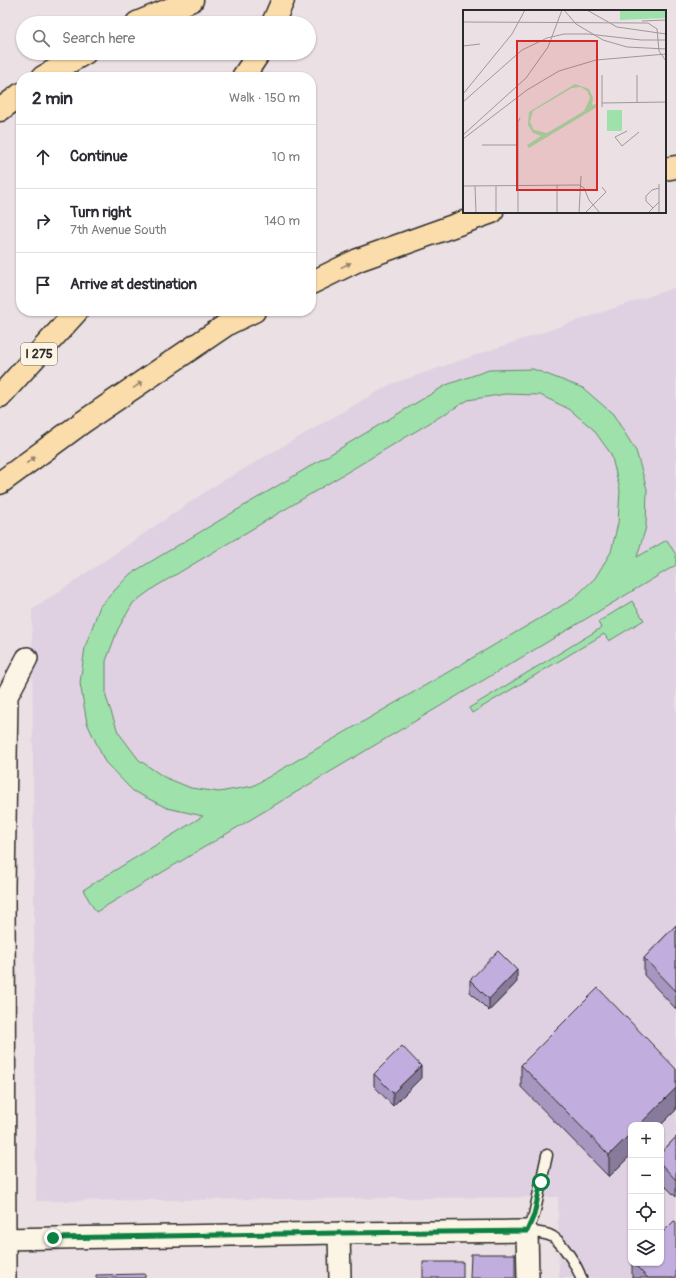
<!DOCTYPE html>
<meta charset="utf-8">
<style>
body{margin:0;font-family:Pangolin,sans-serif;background:#f7f7f7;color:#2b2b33}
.controls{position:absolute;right:12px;bottom:12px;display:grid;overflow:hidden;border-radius:8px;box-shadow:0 1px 3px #0004}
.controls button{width:36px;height:36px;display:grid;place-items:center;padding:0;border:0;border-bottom:1px solid #e1e1e2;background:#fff;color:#2b2b33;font:20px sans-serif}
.stop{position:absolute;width:12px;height:12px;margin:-9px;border:3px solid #0b8043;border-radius:50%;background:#fff}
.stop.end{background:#0b8043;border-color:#fff;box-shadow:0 1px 4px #0008}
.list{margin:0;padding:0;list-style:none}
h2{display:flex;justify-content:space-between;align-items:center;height:52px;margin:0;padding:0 16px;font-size:17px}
h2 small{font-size:13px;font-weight:400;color:#7c7c81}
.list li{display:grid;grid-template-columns:26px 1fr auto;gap:12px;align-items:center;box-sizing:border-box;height:64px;padding:0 16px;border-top:1px solid #e1e1e2}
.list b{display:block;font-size:15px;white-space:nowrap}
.list p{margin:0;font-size:13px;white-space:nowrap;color:#7c7c81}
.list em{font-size:13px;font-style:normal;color:#7c7c81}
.icon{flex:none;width:22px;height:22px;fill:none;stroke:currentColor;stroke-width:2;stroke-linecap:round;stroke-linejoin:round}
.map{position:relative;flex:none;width:676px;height:1278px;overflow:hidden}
.search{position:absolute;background:#fff;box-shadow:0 1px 3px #0004;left:16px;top:16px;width:300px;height:44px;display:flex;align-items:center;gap:10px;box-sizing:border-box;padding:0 14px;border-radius:22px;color:#7c7c81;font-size:15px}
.panel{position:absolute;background:#fff;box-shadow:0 1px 3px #0004;left:16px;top:72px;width:300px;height:244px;border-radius:16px}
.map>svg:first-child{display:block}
</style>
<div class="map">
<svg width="676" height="1278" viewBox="0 0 676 1278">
<rect width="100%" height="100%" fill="#ebe0e3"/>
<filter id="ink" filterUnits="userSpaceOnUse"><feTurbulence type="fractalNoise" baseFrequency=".025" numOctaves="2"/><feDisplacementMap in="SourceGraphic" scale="8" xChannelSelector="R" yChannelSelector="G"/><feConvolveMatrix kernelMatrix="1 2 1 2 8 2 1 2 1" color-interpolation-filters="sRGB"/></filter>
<g filter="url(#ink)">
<path fill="#dfd1e2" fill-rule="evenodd" d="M676,287V1278H559L558,1197L36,1201L32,610L214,486L391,384ZM631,1125H661V1263H631Z"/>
<path fill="#9fe1ab" stroke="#65866b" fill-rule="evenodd" d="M533,369L583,388L613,414L636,451L647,489L646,527L637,557L667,540L676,555V565L96,912L83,890L203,816L167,808L133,791L105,762L87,723L80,683L85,647L100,606L130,574L446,385L489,370ZM505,394L540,395L569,409L593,429L611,454L620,490L618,523L611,552L595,578L573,599L253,786L219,792L191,788L164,777L139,760L118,732L106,697V661L118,629L133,603L155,587L468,400Z
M632,601L644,620L609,641L604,634L472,713L469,708L601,628L598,622Z"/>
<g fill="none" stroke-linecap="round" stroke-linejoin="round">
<defs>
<path id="lane" d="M547,1155L534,1215L527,1231C534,1232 543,1233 549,1235C561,1239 577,1266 581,1278"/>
<path id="street" d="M339,1233L340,1278
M0,1239L339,1233L527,1231L528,1278
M5,1278L4,887L7,696L27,658"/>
<path id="highway" d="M137,23L192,0
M273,23L283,0
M43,77L85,53
M243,77L259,53
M0,110L21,94
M665,169L676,167
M311,283L358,260L492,212
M0,396L77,311
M0,483L83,422L229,323L254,311"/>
</defs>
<use href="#lane" stroke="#2b2b2b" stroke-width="13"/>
<use href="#street" stroke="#2b2b2b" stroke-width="24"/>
<use href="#highway" stroke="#2b2b2b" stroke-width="25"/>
<use href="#lane" stroke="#fcf5e5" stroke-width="10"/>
<use href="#street" stroke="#fcf5e5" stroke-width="21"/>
<use href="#highway" stroke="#fbddab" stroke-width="22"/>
</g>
<path fill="#a796bf" stroke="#2b2b2b" d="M676,925V1009L644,975V958Z
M470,980L517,982L489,1011L470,992Z
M521,1065L676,1069V1110L609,1177L521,1087Z
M374,1074L421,1078L393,1106L374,1086Z
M676,1137V1197L661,1182V1153Z
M632,1263H661L676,1278H632Z"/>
<path fill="#887a9b" stroke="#2b2b2b" d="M517,970V982L489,1011V999Z
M421,1066V1078L393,1106V1093Z
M676,1088V1110L661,1125H639Z
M631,1133V1155L609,1177V1155Z"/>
<path fill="#c2aede" stroke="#2b2b2b" d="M676,925V991L644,958Z
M498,951L517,970L489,999L470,980Z
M598,988L676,1069V1088L639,1125H631V1133L609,1155L521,1065Z
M402,1046L421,1066L393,1093L374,1074Z
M676,1137V1180L661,1164V1153Z
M674,1221L676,1222V1278H648L633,1263H661V1234Z
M471,1254H515V1278H470Z
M423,1262H463V1278H423Z
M145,1274V1278H96V1275Z"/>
<defs><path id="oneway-solid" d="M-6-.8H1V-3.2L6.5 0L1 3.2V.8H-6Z"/></defs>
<g fill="#93846b">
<use href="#oneway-solid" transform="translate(346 265) rotate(-26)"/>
<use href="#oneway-solid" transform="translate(138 385) rotate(-34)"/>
<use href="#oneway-solid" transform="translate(31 460) rotate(-36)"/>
</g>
</g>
<g fill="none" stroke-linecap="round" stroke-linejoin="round" filter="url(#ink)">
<path stroke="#0b8043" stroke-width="5" d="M53,1238L339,1233L527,1231L534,1215L541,1182"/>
</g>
<g text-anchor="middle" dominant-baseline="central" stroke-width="3.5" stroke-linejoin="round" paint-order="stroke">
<rect fill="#fcf5e5" stroke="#6a6863" stroke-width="1" x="21" y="343" width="36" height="22" rx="3"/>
<g font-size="13" font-weight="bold" fill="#2b2b2b">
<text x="39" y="354">I 275</text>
</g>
</g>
<g transform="translate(463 10)">
<rect width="203" height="203" fill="#ebe0e3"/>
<path d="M157,0H203V8L157,10ZM112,74L126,79L130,88L129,95L133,94L134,97L66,138L64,135L78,126L70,123L65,115L66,102ZM118,77L124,81L127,88L121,101L84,123L71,120L67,112L70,101L109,78ZM144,100H159V121H144Z" fill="#9fe1ab" fill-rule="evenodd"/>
<path fill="none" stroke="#9e9899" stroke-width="1" d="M101,0L113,14L140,30L164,37L203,39M124,0L154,17L203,24M179,11L203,10M0,12L185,13L194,19L196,41L203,51M0,36L17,34M139,65V97M174,65V92M0,84L49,24L62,0M0,92L59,40L84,28L101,24H125L178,30H203M139,93L203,92M164,121L152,127L159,136L176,122M0,125L63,68L85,37L99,0M0,129L64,80L96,61L133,50L203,44M19,135H55M94,175V203M116,175L121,178L126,190L137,203M0,176L116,175M12,176L13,203M33,176V203M190,198L183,191V186L189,180L196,178M55,203V112L57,108M116,203L118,166M122,203L143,182L139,177M185,203L196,192M196,203V174"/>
<path fill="#d62828" fill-opacity="0.15" stroke="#d62828" stroke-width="2" d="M54,31H134V180H54Z"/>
<rect width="203" height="203" fill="none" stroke="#2b2b2b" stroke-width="2"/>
</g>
</svg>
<div class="controls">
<button>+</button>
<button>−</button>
<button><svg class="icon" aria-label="locate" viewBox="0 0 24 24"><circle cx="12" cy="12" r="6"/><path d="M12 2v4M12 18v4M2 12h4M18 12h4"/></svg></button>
<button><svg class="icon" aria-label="layers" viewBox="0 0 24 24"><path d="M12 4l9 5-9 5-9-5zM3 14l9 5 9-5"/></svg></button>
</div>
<div class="stop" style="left:541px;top:1182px"></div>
<div class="stop end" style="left:53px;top:1238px"></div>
<div class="search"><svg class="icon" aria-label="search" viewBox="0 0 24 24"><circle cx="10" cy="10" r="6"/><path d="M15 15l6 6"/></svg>Search here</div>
<section class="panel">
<h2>2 min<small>Walk · 150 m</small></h2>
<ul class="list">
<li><svg class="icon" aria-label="ahead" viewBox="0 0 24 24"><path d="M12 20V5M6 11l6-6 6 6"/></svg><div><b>Continue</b></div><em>10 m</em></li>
<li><svg class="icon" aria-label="right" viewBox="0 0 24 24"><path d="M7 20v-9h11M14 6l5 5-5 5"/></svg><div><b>Turn right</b><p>7th Avenue South</p></div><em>140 m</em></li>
<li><svg class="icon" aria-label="arrive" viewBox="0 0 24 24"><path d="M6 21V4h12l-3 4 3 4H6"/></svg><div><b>Arrive at destination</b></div></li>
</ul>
</section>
</div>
